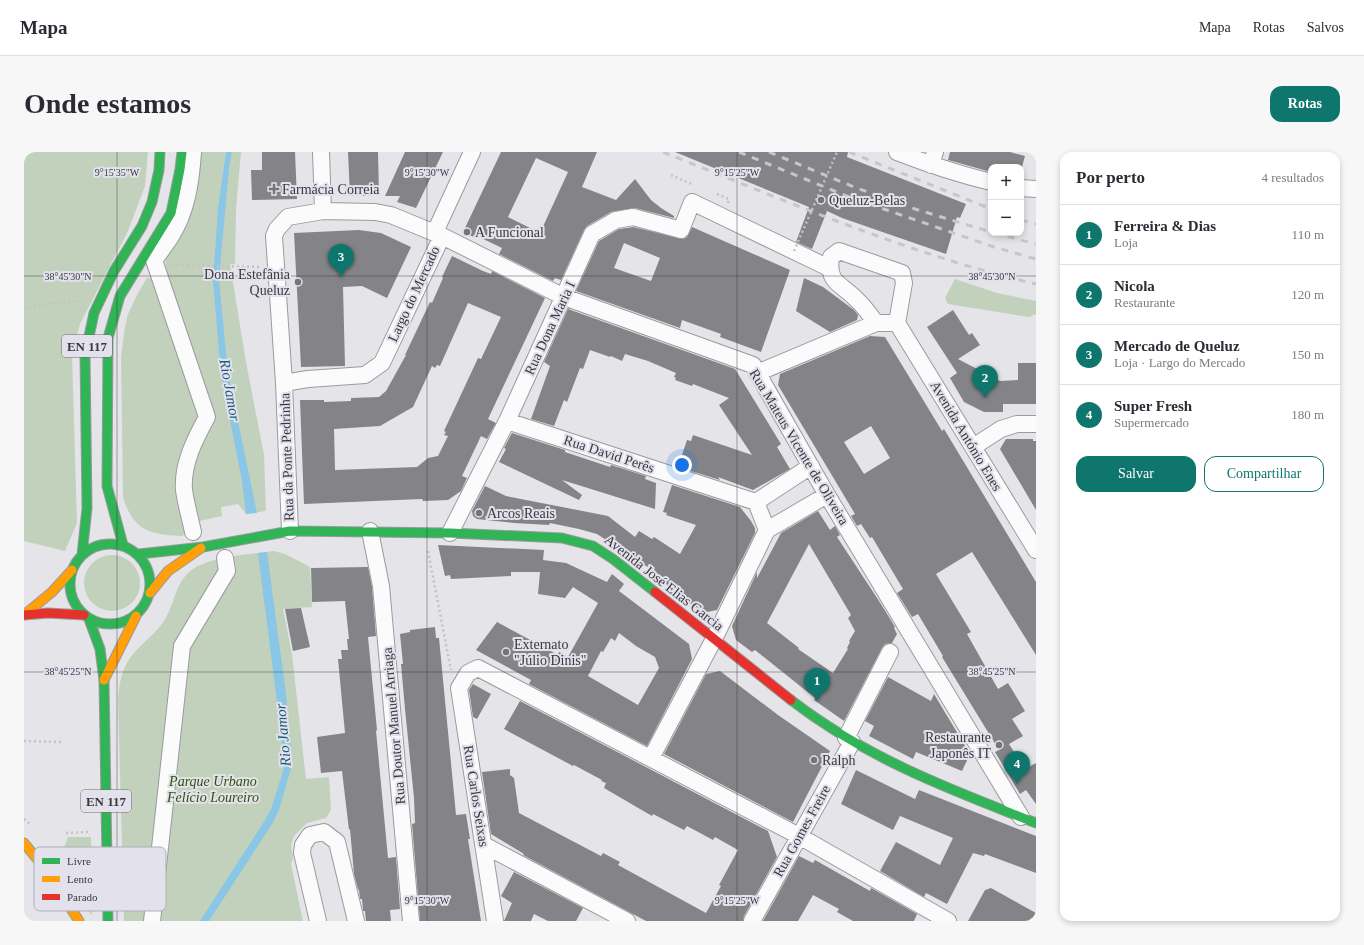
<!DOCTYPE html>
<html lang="pt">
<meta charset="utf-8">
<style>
body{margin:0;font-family:"Times New Roman",serif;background:#f7f7f7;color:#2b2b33}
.controls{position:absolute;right:12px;top:12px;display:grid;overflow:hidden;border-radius:8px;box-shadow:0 2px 6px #0003}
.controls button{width:36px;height:36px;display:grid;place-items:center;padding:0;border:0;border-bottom:1px solid #e1e1e2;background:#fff;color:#2b2b33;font:20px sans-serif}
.you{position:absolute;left:658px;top:313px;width:14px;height:14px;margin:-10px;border:3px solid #fff;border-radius:50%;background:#1a73e8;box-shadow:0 0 0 6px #1a73e833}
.badge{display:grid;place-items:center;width:26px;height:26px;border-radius:50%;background:#0f766e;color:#fff;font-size:13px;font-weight:700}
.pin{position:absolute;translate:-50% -33px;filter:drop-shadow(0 1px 2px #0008)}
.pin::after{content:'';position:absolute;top:21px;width:14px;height:12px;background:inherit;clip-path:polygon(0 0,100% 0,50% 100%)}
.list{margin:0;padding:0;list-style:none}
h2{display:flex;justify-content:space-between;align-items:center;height:52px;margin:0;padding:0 16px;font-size:17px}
h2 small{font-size:13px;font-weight:400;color:#7c7c81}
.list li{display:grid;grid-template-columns:26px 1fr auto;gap:12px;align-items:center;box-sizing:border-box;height:60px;padding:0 16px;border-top:1px solid #e1e1e2}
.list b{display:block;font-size:15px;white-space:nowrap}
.list p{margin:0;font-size:13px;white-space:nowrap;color:#7c7c81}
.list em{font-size:13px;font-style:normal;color:#7c7c81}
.actions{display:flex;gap:8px;padding:12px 16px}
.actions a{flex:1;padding:9px 0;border:1px solid #0f766e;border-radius:12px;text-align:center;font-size:14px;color:#0f766e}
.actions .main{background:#0f766e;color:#fff}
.map{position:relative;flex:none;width:1012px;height:769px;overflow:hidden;border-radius:12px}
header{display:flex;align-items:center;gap:24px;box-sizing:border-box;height:56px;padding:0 20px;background:#fff;border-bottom:1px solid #e1e1e2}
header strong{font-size:19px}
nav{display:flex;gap:22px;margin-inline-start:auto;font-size:14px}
.intro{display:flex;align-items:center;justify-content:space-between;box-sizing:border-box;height:96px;padding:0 24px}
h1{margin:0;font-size:28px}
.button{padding:10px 18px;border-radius:12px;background:#0f766e;color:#fff;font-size:14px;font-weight:700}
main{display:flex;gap:24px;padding:0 24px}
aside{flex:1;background:#fff;border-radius:12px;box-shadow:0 2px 6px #0003}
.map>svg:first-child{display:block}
</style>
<header>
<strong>Mapa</strong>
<nav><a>Mapa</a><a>Rotas</a><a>Salvos</a></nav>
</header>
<div class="intro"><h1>Onde estamos</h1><a class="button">Rotas</a></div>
<main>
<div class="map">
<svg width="1012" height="769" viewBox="0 0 1012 769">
<rect width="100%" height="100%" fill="#e4e4e9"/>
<path fill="#c2d1bc" d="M0,0H124L121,34L104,79L56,172L48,203L53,371L41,399L0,389Z
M173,0H217L212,57L211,112H206L222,210L240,303L242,359L222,362L214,352L197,355L198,364L162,372V376L159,384C127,383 109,379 99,345L97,204L101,175L104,162L114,141L123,126H143L141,104Z
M931,127L973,141L1012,149V162L1005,165L924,152L921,146Z
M250,399L261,402L286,415L288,455L259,457L268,502L282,627L305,625L307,658L302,666L283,671L270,684L267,693L269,706L267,712L279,769H100L94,548C95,537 96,525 101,515C110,495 129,486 140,469C152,450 151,427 172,415C191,404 228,402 250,399Z
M60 431a28 28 0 1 1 56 0a28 28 0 1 1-56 0Z
M44,685H67L68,763L66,761L36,707Z"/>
<path fill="#8ac7e6" d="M202,0H208L205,16L195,127L204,221L233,361L222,362L218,329L197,223L189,129L194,56Z
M243,400L262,542L268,613L255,658L248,672L185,769H176L241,668L247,657L261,613L234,401Z"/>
<path fill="#848488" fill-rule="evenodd" d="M238,0H271L273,47L228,48L227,18H238Z
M324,0H354L355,42L349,40L347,44H326Z
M381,0H419L392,56L373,50L376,44H361Z
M477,0H573L558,35L592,48L611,27L627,48L637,56L650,64V66L611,56L587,60L563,74L560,78L537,128L531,126L529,129L475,102L478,96L453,84L452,86L441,81V76ZM512,6L544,20L516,81L484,65Z
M651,0H824L823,5L942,52L936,66L933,65L922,102L818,66L803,59L788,97L772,90L785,55Z
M926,0H986L1001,4L998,15H967V20L924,8Z
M609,75L659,87L663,85L668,75L766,118L737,200L696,185L697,182L658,168L656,176L552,139L575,89L595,77ZM600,91L636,106L627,129L590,116Z
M335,78L357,81L387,95L363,146L338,134L319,135L321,214L277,215L270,81Z
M428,104L459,119L467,122L468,119L521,146L464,267L472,271L463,287L457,284L438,324L443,326L437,339L424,348L399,349L398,347L280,352L276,248H300V250L327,249V246L355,245L362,239L382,203H381L406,150L408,151L419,126L418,125ZM444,151L477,165L457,207L454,206L420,279L422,280L420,283L424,284L414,304L404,306L393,315L311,318L310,277L356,274L389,255L408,214L411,216L413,213L416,214Z
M780,126L799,135L830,158L834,163L833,168L806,180L772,159Z
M544,157L711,217L757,292L753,295L766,317L729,338L694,325L696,328L654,315L663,288L667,289L669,283L728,303L695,253L705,246L669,232L668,234L651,228L652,226L650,225L652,221L624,209L601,202L598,209L587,204L586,205L566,198L559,217L556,216L543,250L540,248L530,274L507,267L526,214L520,210Z
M929,158L945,183L948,181L956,193L934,207L976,229L994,228V211H1012V252H979V260H960L940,250L926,226L933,221L903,175Z
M846,184L861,185L918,279L920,277L1012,430V503L948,400L912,422L947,480L943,482L974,537L984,531L1001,559L988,567L999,584L985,592L1001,617L1012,611V652L1002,638L996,642L971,600L975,598L918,505L919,504L894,462L888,465L873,441L879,437L848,385L846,386L837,372L833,374L827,364L831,362L754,233L756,222ZM847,274L866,306L840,322L820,290Z
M488,281L541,298V300L586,315L587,313L622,324L621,327L632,331L631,357L538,328L558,343L555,348L475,310L482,297L480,296Z
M982,287H1009V289H1012V358L976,297Z
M648,333L716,355L727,369L731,376V381L693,458L678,461L649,438L641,431L643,428L616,410L614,411L596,397L573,382L555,377L526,371L525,373L490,371L453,367L449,364L448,359L461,334L482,344L584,364L611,385L615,379L628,387L630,385L656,402L672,373L642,363L643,361L639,360Z
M794,359L806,378L811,374L816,383L813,385L857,452L871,475L870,476L873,482L868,491L861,492L858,496L820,569L790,548L791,546L731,498L728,500L712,488L708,474L733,420V426L757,381ZM785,392L827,463L824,466L831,479L825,489L826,490L823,496L824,497L809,521L774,497L775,496L743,471Z
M414,393L520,398L519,408L542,411L583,430L588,422L600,432L595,439L665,492L668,507L623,594L505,532L507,528L452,498L473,470L534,503L535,500L544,505L574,451L549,435L541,446L514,442L516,420H487V424L427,427L426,423L421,424ZM595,481L612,494L631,505L635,516L614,553L564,524L577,499L579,500L587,486L591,489Z
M344,415L348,435L352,484L344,485L353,578L352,579L364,706L372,705L376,757L366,758L367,769H342L341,759H339L338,747H336L335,738L334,737L330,722L326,677L325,678L318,619L297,621L293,585L321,581L314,507H318L317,498H324L323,487H325L321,449L288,450L287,416Z
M277,456L286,495L269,499L261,457Z
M411,475L412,486H415L432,663L442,662L446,687H444L457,769H396L388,672L391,671L390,646L381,557L377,512H379L376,482L386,480V478Z
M696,519L754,563L806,599L769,670L640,602L682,522Z
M864,525L907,549L910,542L946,602L938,619L892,600L889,607L845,584L850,574L841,569Z
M449,532L467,542L453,567L449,565L445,538Z
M496,549L744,679L753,705L720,764L719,769H622L499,703L500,702L467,682L458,620L486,617V623L490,626L495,661L577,704L579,701L596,710L594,713L682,761L697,734L695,733L714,698L691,685L689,688L663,674L660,678L629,662L628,664L580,636L582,631L577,629L578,628L550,613L549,614L480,577Z
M832,618L891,647L895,638L1012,684V721L961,702L960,704L949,701L923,752L902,741L900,745L856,719L872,690L916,713L929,686L876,664L869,678L817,652Z
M775,704L789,711L791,708L846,739L847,736L893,762L890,769H829L813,760L815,757L789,743L774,769H739Z
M490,720L559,756L552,769H524L510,762L507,769H480L488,751L477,744Z
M967,736L1012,761V769H944L961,738Z"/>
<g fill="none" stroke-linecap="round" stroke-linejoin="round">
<defs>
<path id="street" d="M169,0C167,30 163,60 146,86C141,93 136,101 130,108L183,265C171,287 158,312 160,338C162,352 166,366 169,380
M297,0L299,59
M873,0C904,12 934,22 967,30
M907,13L911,0
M997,36L1012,37
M411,80L448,0
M418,84L540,145L729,213L803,343L997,665
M852,171C846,163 840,154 832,147C817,131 803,132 807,105L815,99L878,121L880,131L873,171
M733,221L852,171H873L1012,398
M260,231L284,227L341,223L358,211L418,84L367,63L351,60L299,59L264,65L253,77L250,84L260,231L266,379
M483,269L732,350
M949,295L977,277L993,272H1012
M732,350L787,314
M732,350L743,378
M346,379L357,434L387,769
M426,381L483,269L568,82L592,68L609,65L657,78L668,50L805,116
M822,586L866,500
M627,606L690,487L743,378L803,343
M460,693L603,769
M128,769L158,494L203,419L201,406
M294,769L278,701L279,693L286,683L300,680L313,690L332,769
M471,769L435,536L444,521L454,516L775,684L924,769
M728,769L828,590"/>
<path id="fast" d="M46 432a40 40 0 1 1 80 0a40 40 0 1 1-80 0Z
M99,393L83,334L84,186L96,144L147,61L156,17L158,0
M115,402L179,395L266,379L426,381L538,386L569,394L589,407L631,440
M58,403L63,356L61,203L70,161L90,119L118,74L128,50L135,18L136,0
M65,467L76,497L80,528L84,769
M767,548C842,606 925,637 1012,671"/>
<path id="slow" d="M126,441L144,419L177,396
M0,463L28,440L48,418
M80,528L112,464
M0,691L23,719L55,769"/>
<path id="jam" d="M631,440L767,548
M0,463L24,461L60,463"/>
</defs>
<use href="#street" stroke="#9b9a9f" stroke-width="18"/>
<use href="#fast" stroke="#9b9a9f" stroke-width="11"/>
<use href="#slow" stroke="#9b9a9f" stroke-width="11"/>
<use href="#jam" stroke="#9b9a9f" stroke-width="11"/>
<path stroke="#c3c3c5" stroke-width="2.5" stroke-dasharray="2 3" stroke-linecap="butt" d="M647,23L670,33
M693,42L705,47L704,51
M148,113L237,115
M0,157L21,152L55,149
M404,399L427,518
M36,516H59
M0,589L39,590
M0,667L6,672
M42,681L64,680
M101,726L116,727"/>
<use href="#street" stroke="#fbfbfc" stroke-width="16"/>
<use href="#fast" stroke="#30b455" stroke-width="9"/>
<use href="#slow" stroke="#ff9f0a" stroke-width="9"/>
<use href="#jam" stroke="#e5322d" stroke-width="9"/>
<path stroke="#c7c7c9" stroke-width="3" stroke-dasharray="7 7" stroke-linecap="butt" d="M639,0C762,49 884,102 1012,132
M715,0L825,45L970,95L1012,107
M745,0L830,35L891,57L967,80
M825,0L967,57
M997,68L1012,72
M970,81L1012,92"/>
<path stroke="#c3c3c5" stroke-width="2.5" stroke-dasharray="2 3" stroke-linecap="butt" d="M770,99L813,0"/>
</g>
<path fill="none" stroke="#39393d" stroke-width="1" stroke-opacity="0.45" d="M93,0V769M403,0V769M713,0V769M0,124H1012M0,520H1012"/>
<g fill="#757579" stroke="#e2e1ec" stroke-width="1.5">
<path d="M248 31h4v4h4v4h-4v4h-4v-4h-4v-4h4z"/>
<circle cx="797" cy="48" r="4"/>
<circle cx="443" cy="80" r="4"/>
<circle cx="274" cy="130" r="4"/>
<circle cx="455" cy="361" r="4"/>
<circle cx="482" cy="500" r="4"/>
<circle cx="975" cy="593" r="4"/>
<circle cx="790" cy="608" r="4"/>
</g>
<g text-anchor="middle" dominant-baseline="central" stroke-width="4" stroke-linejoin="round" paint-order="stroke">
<g fill="#e2e1ec" stroke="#6c6b72" stroke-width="1">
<rect x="38" y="183" width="50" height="22" rx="3"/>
<rect x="57" y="638" width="50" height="22" rx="3"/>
</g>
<g font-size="13" font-weight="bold" fill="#39393d">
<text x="63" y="194">EN 117</text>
<text x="82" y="649">EN 117</text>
</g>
<g font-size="14" fill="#39393d" stroke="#e2e1ec" text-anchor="start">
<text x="258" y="37">Farmácia Correia</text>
<text x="805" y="48">Queluz-Belas</text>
<text x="451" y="80">A Funcional</text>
<text x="266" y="122" text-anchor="end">Dona Estefânia<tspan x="266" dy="16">Queluz</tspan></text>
<text x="463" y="361">Arcos Reais</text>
<text x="490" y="492">Externato<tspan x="490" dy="16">"Júlio Dinis"</tspan></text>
<text x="967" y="585" text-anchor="end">Restaurante<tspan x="967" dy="16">Japonês IT</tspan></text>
<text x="798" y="608">Ralph</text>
</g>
<g font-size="14" fill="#39393d" stroke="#e2e1ec">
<text transform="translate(390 142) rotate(-65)">Largo do Mercado</text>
<text transform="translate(526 176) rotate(-65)">Rua Dona Maria I</text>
<text transform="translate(942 284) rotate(59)">Avenida António Enes</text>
<text transform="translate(775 295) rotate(59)">Rua Mateus Vicente de Oliveira</text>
<text transform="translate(585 302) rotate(18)">Rua David Perês</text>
<text transform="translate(263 305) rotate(-92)">Rua da Ponte Pedrinha</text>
<text transform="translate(640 431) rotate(38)">Avenida José Elias Garcia</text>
<text transform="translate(370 574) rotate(-95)">Rua Doutor Manuel Arriaga</text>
<text transform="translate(452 644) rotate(81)">Rua Carlos Seixas</text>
<text transform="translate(778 679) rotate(-61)">Rua Gomes Freire</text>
</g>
<g font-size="14" font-style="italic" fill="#2d5207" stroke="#e2e1ec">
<text x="189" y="629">Parque Urbano<tspan x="189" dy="16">Felício Loureiro</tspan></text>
</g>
<g font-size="15" font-style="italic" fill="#185c79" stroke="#e2e1ec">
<text transform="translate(206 238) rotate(80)">Rio Jamor</text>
<text transform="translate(259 583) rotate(-95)">Rio Jamor</text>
</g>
</g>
<rect x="10" y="695" width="132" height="64" rx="6" fill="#e2e1ec" stroke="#afafb8" stroke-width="1"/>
<rect x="18" y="706" width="18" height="6" fill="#30b455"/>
<rect x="18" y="724" width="18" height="6" fill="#ff9f0a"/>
<rect x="18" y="742" width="18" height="6" fill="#e5322d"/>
<g font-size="11" fill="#39393d">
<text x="43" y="713">Livre</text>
<text x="43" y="731">Lento</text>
<text x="43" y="749">Parado</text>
</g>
<g font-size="10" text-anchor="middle" fill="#39393d" stroke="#e2e1ec" stroke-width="4" stroke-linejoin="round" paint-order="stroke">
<text x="93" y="24">9°15'35"W</text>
<text x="403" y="24">9°15'30"W</text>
<text x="713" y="24">9°15'25"W</text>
<text x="44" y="128">38°45'30"N</text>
<text x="968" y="128">38°45'30"N</text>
<text x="44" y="523">38°45'25"N</text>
<text x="968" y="523">38°45'25"N</text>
<text x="403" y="752">9°15'30"W</text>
<text x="713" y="752">9°15'25"W</text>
</g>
</svg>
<div class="controls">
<button>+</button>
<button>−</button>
</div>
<div class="you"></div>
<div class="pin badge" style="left:793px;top:549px">1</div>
<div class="pin badge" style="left:961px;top:246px">2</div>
<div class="pin badge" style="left:317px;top:125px">3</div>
<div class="pin badge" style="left:993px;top:632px">4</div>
</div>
<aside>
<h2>Por perto<small>4 resultados</small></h2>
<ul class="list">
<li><span class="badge">1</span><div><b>Ferreira &amp; Dias</b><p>Loja</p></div><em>110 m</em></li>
<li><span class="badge">2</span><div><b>Nicola</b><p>Restaurante</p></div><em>120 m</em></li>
<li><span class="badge">3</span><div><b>Mercado de Queluz</b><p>Loja · Largo do Mercado</p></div><em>150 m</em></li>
<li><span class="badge">4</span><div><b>Super Fresh</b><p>Supermercado</p></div><em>180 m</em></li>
</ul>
<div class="actions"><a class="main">Salvar</a><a>Compartilhar</a></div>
</aside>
</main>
